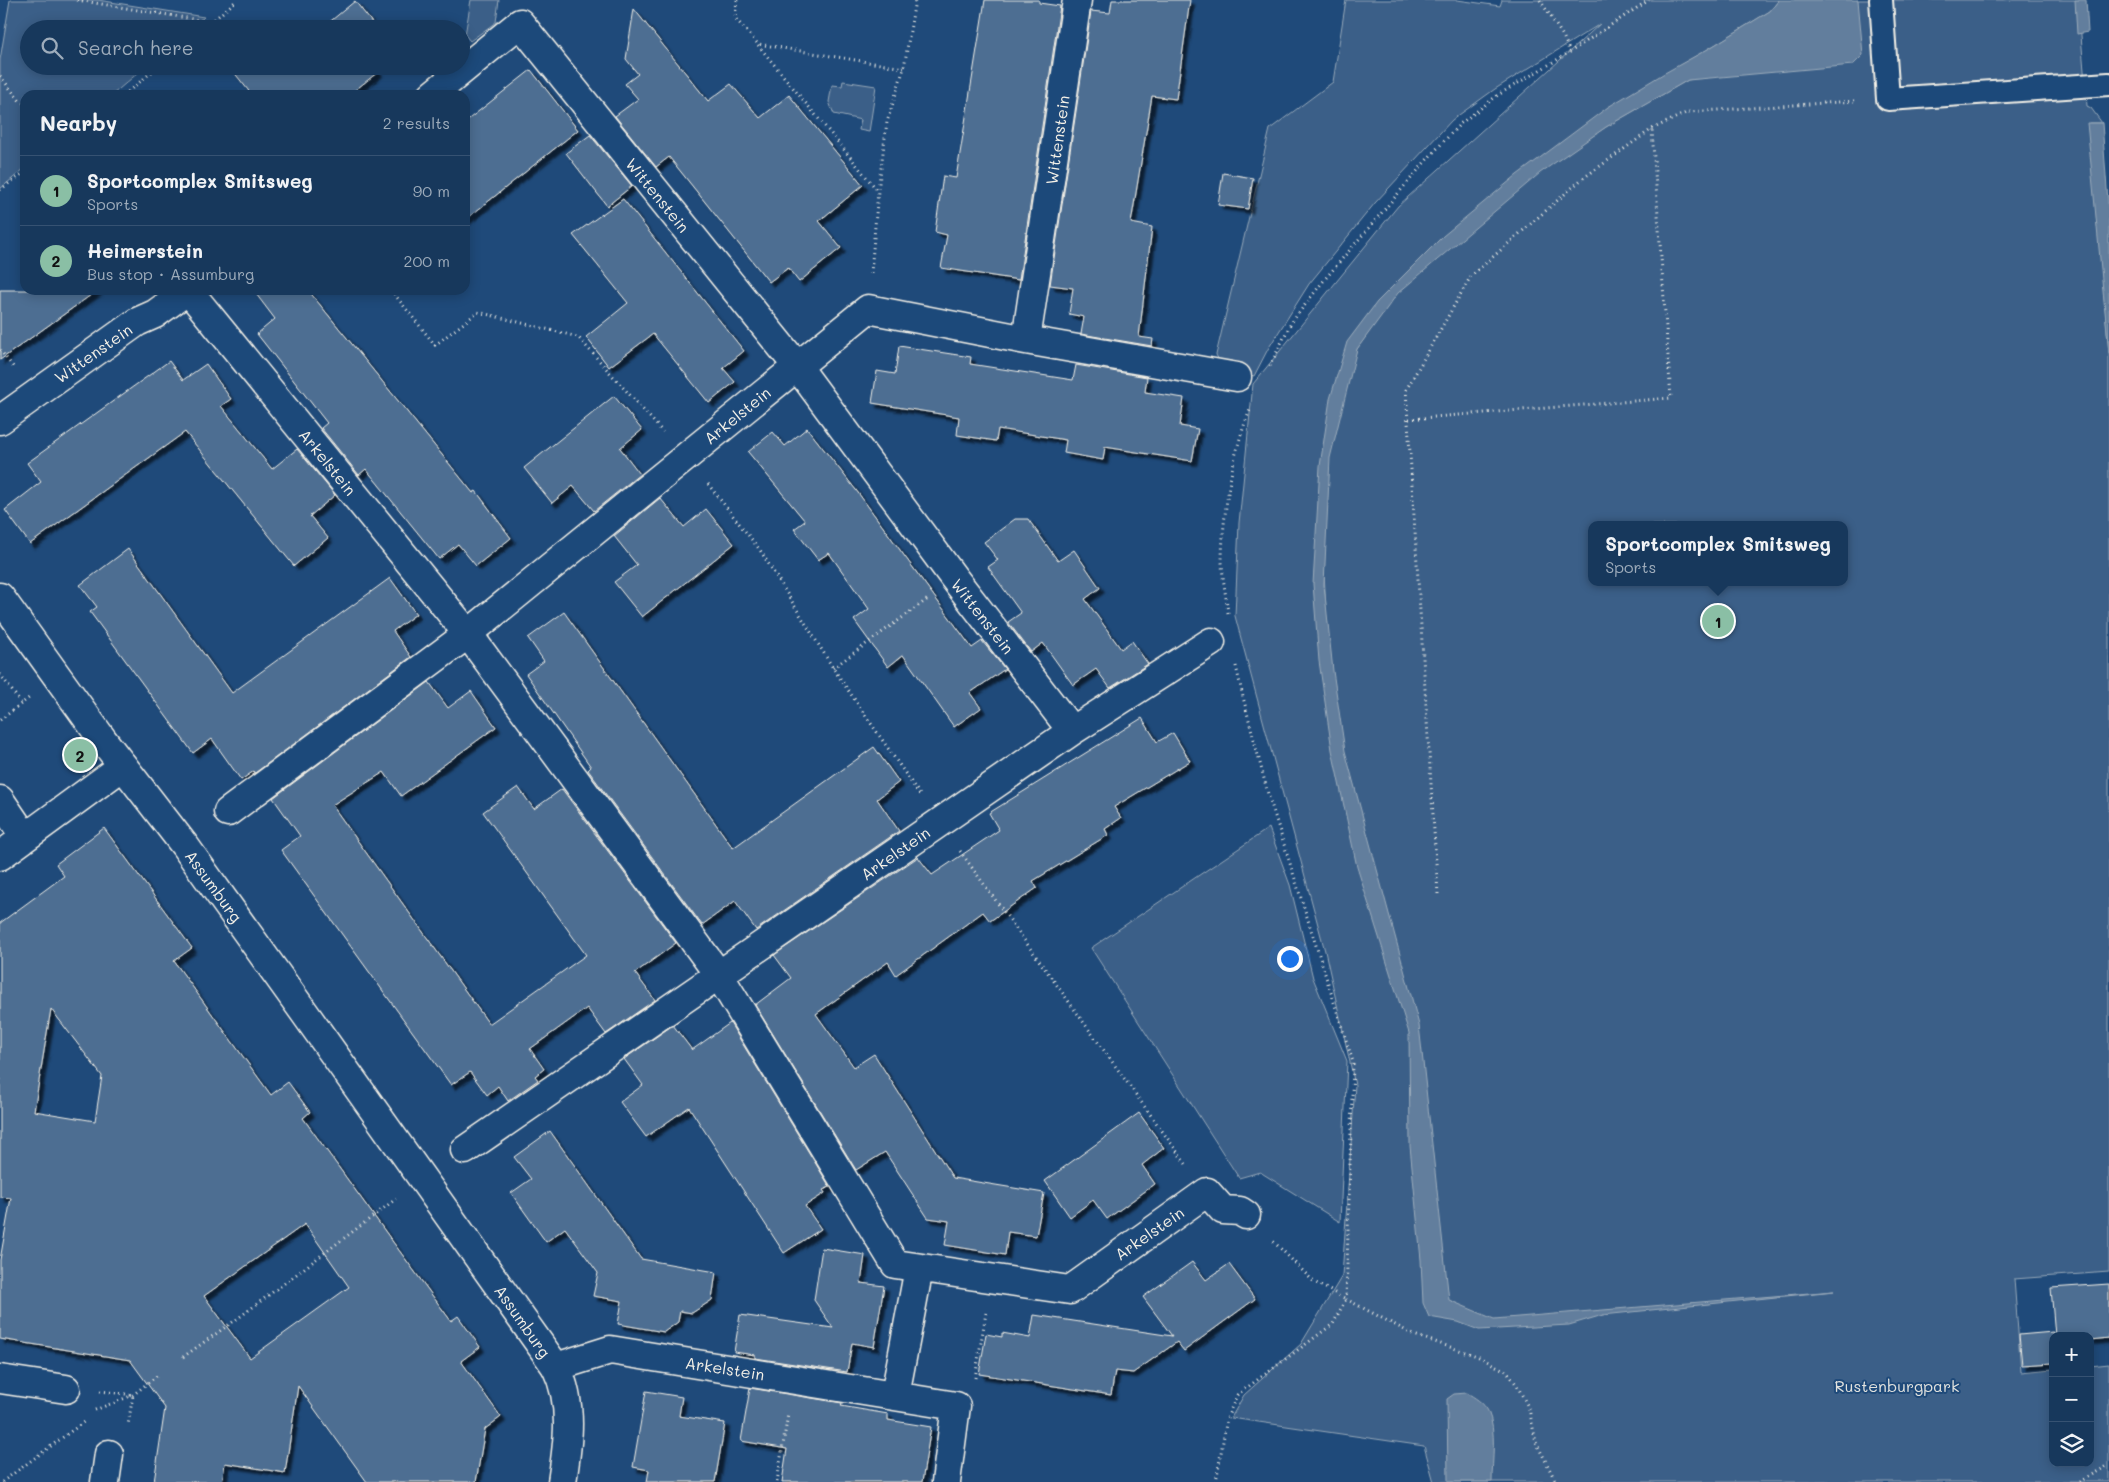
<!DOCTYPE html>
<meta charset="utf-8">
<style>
body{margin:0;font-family:Mali,sans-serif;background:#244365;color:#f1f3f6}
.controls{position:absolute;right:15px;bottom:15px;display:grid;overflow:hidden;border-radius:10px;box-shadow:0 2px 12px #0003}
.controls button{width:45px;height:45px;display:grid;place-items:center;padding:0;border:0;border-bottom:1px solid #365272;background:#17385c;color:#f1f3f6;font:25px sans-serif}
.you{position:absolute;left:1289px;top:958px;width:18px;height:18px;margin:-12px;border:4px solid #fff;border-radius:50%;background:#1a73e8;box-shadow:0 0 0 8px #1a73e833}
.badge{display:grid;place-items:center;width:32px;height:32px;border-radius:50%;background:#8abfa5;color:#111;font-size:16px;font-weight:700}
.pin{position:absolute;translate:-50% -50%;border:2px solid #fff;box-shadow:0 1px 5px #0006}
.popup{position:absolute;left:1588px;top:521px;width:260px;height:65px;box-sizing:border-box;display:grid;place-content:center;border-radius:10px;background:#17385c;filter:drop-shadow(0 1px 4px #0005);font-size:16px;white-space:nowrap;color:#9eacbb}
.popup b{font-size:19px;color:#f1f3f6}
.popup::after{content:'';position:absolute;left:50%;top:100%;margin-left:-10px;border:10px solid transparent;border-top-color:#17385c}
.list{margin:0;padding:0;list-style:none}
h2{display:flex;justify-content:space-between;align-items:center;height:65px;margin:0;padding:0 20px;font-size:21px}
h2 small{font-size:16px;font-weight:400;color:#9eacbb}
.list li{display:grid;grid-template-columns:32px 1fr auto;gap:15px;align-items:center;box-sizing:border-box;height:70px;padding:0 20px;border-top:1px solid #365272}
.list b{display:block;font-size:19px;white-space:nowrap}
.list p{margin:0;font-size:16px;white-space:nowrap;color:#9eacbb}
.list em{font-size:16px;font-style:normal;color:#9eacbb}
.icon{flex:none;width:28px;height:28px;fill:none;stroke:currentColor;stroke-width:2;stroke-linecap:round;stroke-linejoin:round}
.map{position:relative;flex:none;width:2109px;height:1482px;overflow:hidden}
.search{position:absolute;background:#17385c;box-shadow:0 2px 12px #0003;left:20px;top:20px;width:450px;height:55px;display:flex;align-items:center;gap:12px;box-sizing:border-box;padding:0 18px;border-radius:28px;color:#9eacbb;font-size:19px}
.panel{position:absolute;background:#17385c;box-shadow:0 2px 12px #0003;left:20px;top:90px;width:450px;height:205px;border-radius:15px}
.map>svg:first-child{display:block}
</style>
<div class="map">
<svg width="2109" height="1482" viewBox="0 0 2109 1482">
<defs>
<filter id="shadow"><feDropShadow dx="4.5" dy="4.5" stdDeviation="1" flood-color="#0009"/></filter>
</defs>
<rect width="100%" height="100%" fill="#1f4a7a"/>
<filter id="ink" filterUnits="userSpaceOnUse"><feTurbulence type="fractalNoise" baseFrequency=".02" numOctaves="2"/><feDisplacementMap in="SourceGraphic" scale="10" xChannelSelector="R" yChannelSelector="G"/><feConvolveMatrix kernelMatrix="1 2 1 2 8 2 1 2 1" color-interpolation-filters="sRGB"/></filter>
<g filter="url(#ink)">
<path fill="#3a5f88" stroke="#97a8b8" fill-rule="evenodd" d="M10,0H98L204,17L191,29H29V66H146L112,95H25V168L0,189V60Z
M471,0H499L496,22L470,41L465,35Z
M1346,0H1457L1500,6L1502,0H1779L1770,11L1708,49L1675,68L1558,145L1429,265L1536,174L1606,127L1688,80L1700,78L1858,0H2078L2087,106L2091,108L2102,123H2089L2109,353V1272L2014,1279L2021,1372L2053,1369V1463H2090V1366L2109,1364V1482H1434L1424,1446L1231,1418L1244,1395L1301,1344L1342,1276L1355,1085L1325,951L1235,616L1239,523L1253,384L1398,206L1600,24L1495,89L1452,120L1375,203L1309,284L1268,349L1254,376L1222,365L1216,355L1270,129L1333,82ZM1370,330L1357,349L1332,413L1322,531L1331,711L1316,581L1329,409L1355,333ZM1592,525H1844V582H1592Z
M843,81L876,86L869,132L859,130L861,120L834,114L829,102L832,85L842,86Z
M1269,828L1290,885L1313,978L1347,1061L1340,1222L1260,1172L1239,1178L1091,948Z"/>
<path fill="#627e9d" stroke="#9cacbb" d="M1779,0H1858L1863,55L1853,65L1688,80L1606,127L1540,173L1398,293L1357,349L1330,458L1324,585L1333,671L1345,751L1419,1025L1449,1300L1494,1319L1834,1291L1603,1315L1569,1325L1479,1330L1458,1322L1429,1317L1423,1303L1421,1260L1410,1146L1409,1033L1357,867L1332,750L1319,661L1313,584L1320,466L1330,399L1347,342L1377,302L1443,236L1517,175L1608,107L1663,74L1708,49L1770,11Z
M2075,0H2086L2088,32L2077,34Z
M2087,123H2102L2109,215V353Z
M1467,1393C1474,1397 1484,1403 1488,1411C1497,1431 1492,1460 1492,1482H1448L1447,1399L1454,1394Z"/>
<path fill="#4d6e92" stroke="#f4f1e8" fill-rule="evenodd" filter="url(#shadow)" d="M985,0H1039V3L1060,6L1019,280L941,268L947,235L935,232L943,176L956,178Z
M1112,0H1190L1176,99L1152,96L1131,223L1152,227L1139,337L1153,339L1152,346L1081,334L1084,317L1069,314L1073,288L1050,285L1091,11L1110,13Z
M355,1L377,29H321Z
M634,9L708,101L731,84L760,118L789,95L863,185L819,221L841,248L799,282L788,268L769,282L669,157L656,167L615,116L638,99L625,84L638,74L626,59Z
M295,20L302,29H284Z
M238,66H374L378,72L349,95H252L233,71Z
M531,70L578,130L465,220V122Z
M590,135L632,186L607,206L566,153Z
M1223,173L1253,178L1248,209L1218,205Z
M623,199L744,351L723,368L735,382L709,403L653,334L609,367L586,337L628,303L573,235Z
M0,290H98L0,360Z
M253,290H308L473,493L476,491L511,538L476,566L458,544L439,559L366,469L359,475L321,428L327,423L257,334L275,319Z
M899,346L971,357L970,364L1073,380L1076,365L1147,377L1145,392L1184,398L1180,426L1198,429L1192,461L1105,447L1103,460L1064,453L1066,440L998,429L996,441L957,435L959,417L872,403L877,371L895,374Z
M169,361L183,380L206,364L231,399L221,406L272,469L297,449L335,495L310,516L328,538L294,566L185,432L30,544L5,510L41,482L27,463Z
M614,396L642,430L620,448L640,474L594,511L573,486L552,503L524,468Z
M807,428L856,490L972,648L982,641L1005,669L970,693L981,708L954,727L903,655L888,667L854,620L869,609L829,553L818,560L794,529L805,521L748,452L773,432L785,446Z
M660,498L684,527L706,509L734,544L642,617L614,582L637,565L614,536Z
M1015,519H1028L1058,561L1074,550L1100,588L1085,599L1121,649L1132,641L1148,664L1110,688L1096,669L1073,685L1043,643L1031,652L1008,622L1021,613L988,567L998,560L984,542Z
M128,549L232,693L390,578L416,614L393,631L411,657L255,773L254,771L241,780L212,739L193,753L90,612L97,607L80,585Z
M564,612L733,848L874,747L899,782L877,799L899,831L756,930L735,901L702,925L588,770L591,767L526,674L544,661L528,638Z
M429,682L448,708L471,691L496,727L401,796L384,772L332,805L489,1024L586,955L483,812L518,787L534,809L562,789L676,943L635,973L655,1000L606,1034L587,1008L530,1049L544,1069L535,1076L538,1080L508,1101L498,1086L487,1095L470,1072L451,1085L281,850L300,836L273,798Z
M1142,718L1157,742L1173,733L1190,761L1114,807L1121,818L1105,829L1108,835L1033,881L1037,888L990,921L983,912L896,975L888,962L816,1014L854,1067L874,1054L953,1178L1044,1193L1036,1236L1008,1232L1005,1255L945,1245L949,1221L928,1218L885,1152L856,1170L755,1005L791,978L774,955L918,857L932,875L999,830L989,813Z
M104,828L192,948L174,961L215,1018L271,1095L288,1082L310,1112L303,1118L390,1238L451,1321L458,1316L480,1347L461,1361L501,1417L485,1429L476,1482H367L298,1386L285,1473L225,1463L222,1482H154L165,1408L130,1360L0,1339V1260L11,1198L0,1197V923L64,876L56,864ZM51,1009L102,1076L95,1121L34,1111ZM305,1224L349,1287L250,1358L204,1296Z
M730,1023L830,1187L823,1190L825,1193L805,1206L821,1229L784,1253L689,1107L646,1137L620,1102L643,1085L624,1059L673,1025L692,1050Z
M1139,1113L1164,1148L1142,1165L1155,1184L1107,1219L1093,1200L1070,1217L1045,1181Z
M550,1131L641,1259L716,1272L712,1300L692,1313L680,1311L678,1322L664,1332L618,1324L622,1301L593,1296L598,1273L565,1228L546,1242L511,1193L531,1179L514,1157Z
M822,1248L865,1255L861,1283L884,1286L874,1347L852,1343L847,1372L755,1358V1355L734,1352L740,1315L833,1328L814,1300Z
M1192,1262L1206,1280L1229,1264L1255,1299L1184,1351L1177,1342L1133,1373L1115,1371L1111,1395L979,1374L986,1334L1002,1337V1333L1030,1338L1034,1315L1172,1336L1143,1297Z
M2109,1284V1338L2090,1340V1336H2055L2051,1288Z
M2053,1332V1363L2022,1365L2019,1335Z
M750,1388L842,1403L841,1406L888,1414V1420L931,1427L922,1482H782L787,1449L741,1441Z
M646,1391L682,1397L679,1416L725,1423L715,1482H647L649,1470L633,1467Z"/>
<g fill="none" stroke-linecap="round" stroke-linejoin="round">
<defs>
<path id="lane" d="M1881,0L1888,99L2109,84"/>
<path id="street" d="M432,95L520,23L797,366L954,578L1072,731L1211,642
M188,290L468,634L719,975L895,1264L1070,1290L1207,1192L1223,1210L1240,1211L1246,1215
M1026,340L1077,0
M0,420L137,322L155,314L188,290
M0,800L25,837
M228,812L468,634L868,309L1026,340L1237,377
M0,856L123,766
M465,1150L1072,731
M556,1367L610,1350L956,1406L946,1482
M0,1379L66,1389
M895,1395L919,1268
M105,1482L109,1454"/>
<path id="secondary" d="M0,597L103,740L185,846L304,1012L556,1367C574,1404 568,1443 562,1482"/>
</defs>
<use href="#lane" stroke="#f4f1e8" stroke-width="26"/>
<use href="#street" stroke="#f4f1e8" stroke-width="31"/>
<use href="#secondary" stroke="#f4f1e8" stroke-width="31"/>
<path stroke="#f4f1e8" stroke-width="3" stroke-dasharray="1 4" stroke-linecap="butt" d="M77,0L211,22
M737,0L735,18L758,44L904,68
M1540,0L1563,36L1570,52
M203,29L237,0
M758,45L878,191
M0,76L20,101L25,104
M124,95L159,66
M0,190L25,172
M871,273L878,191L887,122L904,68L915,0
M391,290L435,345L478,312L578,337L663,432
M0,350L14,368
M1270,366L1291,323L1325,279L1431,155L1460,124L1498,95L1570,52L1649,0
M1409,419L1671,398L1652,130
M708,484L760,550L833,668L920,795
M1228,613C1226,595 1222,577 1222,559C1223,512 1232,453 1250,410
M1236,666L1243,697L1268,794L1353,1062L1346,1299L1414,1335L1477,1356L1506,1371L1517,1385L1529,1409L1536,1442L1556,1482
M833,668L928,599
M0,674L21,703
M0,720L29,698
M960,851L1186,1164
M1438,894L1406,390L1471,276L1582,179L1652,129L1688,112L1855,101
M183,1357L237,1319L396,1199
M975,1378L986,1313
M100,1391L133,1395L128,1425
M95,1410L133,1395L159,1374
M2,1482L85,1421
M777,1482L788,1414
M1216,1482L1227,1418L1237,1395L1333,1324L1346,1299L1314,1282L1272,1240
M2079,1482L2109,1465"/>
<use href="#lane" stroke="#1f4a7a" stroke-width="22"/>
<use href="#street" stroke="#1f4a7a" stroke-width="28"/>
<use href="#secondary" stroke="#1f4a7a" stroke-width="28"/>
</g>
</g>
<g text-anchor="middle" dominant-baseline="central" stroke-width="4" stroke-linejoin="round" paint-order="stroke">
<g font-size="16" fill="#f4f1e8" stroke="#1f4a7a">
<text transform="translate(1057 140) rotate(-82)">Wittenstein</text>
<text transform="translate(658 195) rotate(51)">Wittenstein</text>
<text transform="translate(93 353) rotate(-35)">Wittenstein</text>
<text transform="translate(737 415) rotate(-39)">Arkelstein</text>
<text transform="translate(328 462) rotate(51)">Arkelstein</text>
<text transform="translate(983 616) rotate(52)">Wittenstein</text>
<text transform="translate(895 853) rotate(-35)">Arkelstein</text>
<text transform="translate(214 886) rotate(54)">Assumburg</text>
<text transform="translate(1149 1233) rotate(-35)">Arkelstein</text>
<text transform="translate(523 1321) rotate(55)">Assumburg</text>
<text transform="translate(725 1368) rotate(9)">Arkelstein</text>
</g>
<g font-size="16" fill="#e1e2de" stroke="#1f4a7a">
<text x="1897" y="1385">Rustenburgpark</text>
</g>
</g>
</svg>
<div class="controls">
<button>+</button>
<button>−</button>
<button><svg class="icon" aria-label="layers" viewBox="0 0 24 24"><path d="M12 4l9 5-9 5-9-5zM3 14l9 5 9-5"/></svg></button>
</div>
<div class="you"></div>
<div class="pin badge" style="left:1718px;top:621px">1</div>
<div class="popup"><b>Sportcomplex Smitsweg</b>Sports</div>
<div class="pin badge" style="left:80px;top:755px">2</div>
<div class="search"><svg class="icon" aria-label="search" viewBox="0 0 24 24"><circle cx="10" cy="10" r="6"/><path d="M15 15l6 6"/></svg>Search here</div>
<section class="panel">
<h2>Nearby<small>2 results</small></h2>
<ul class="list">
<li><span class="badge">1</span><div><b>Sportcomplex Smitsweg</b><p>Sports</p></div><em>90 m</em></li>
<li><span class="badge">2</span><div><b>Heimerstein</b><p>Bus stop · Assumburg</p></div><em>200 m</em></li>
</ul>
</section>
</div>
